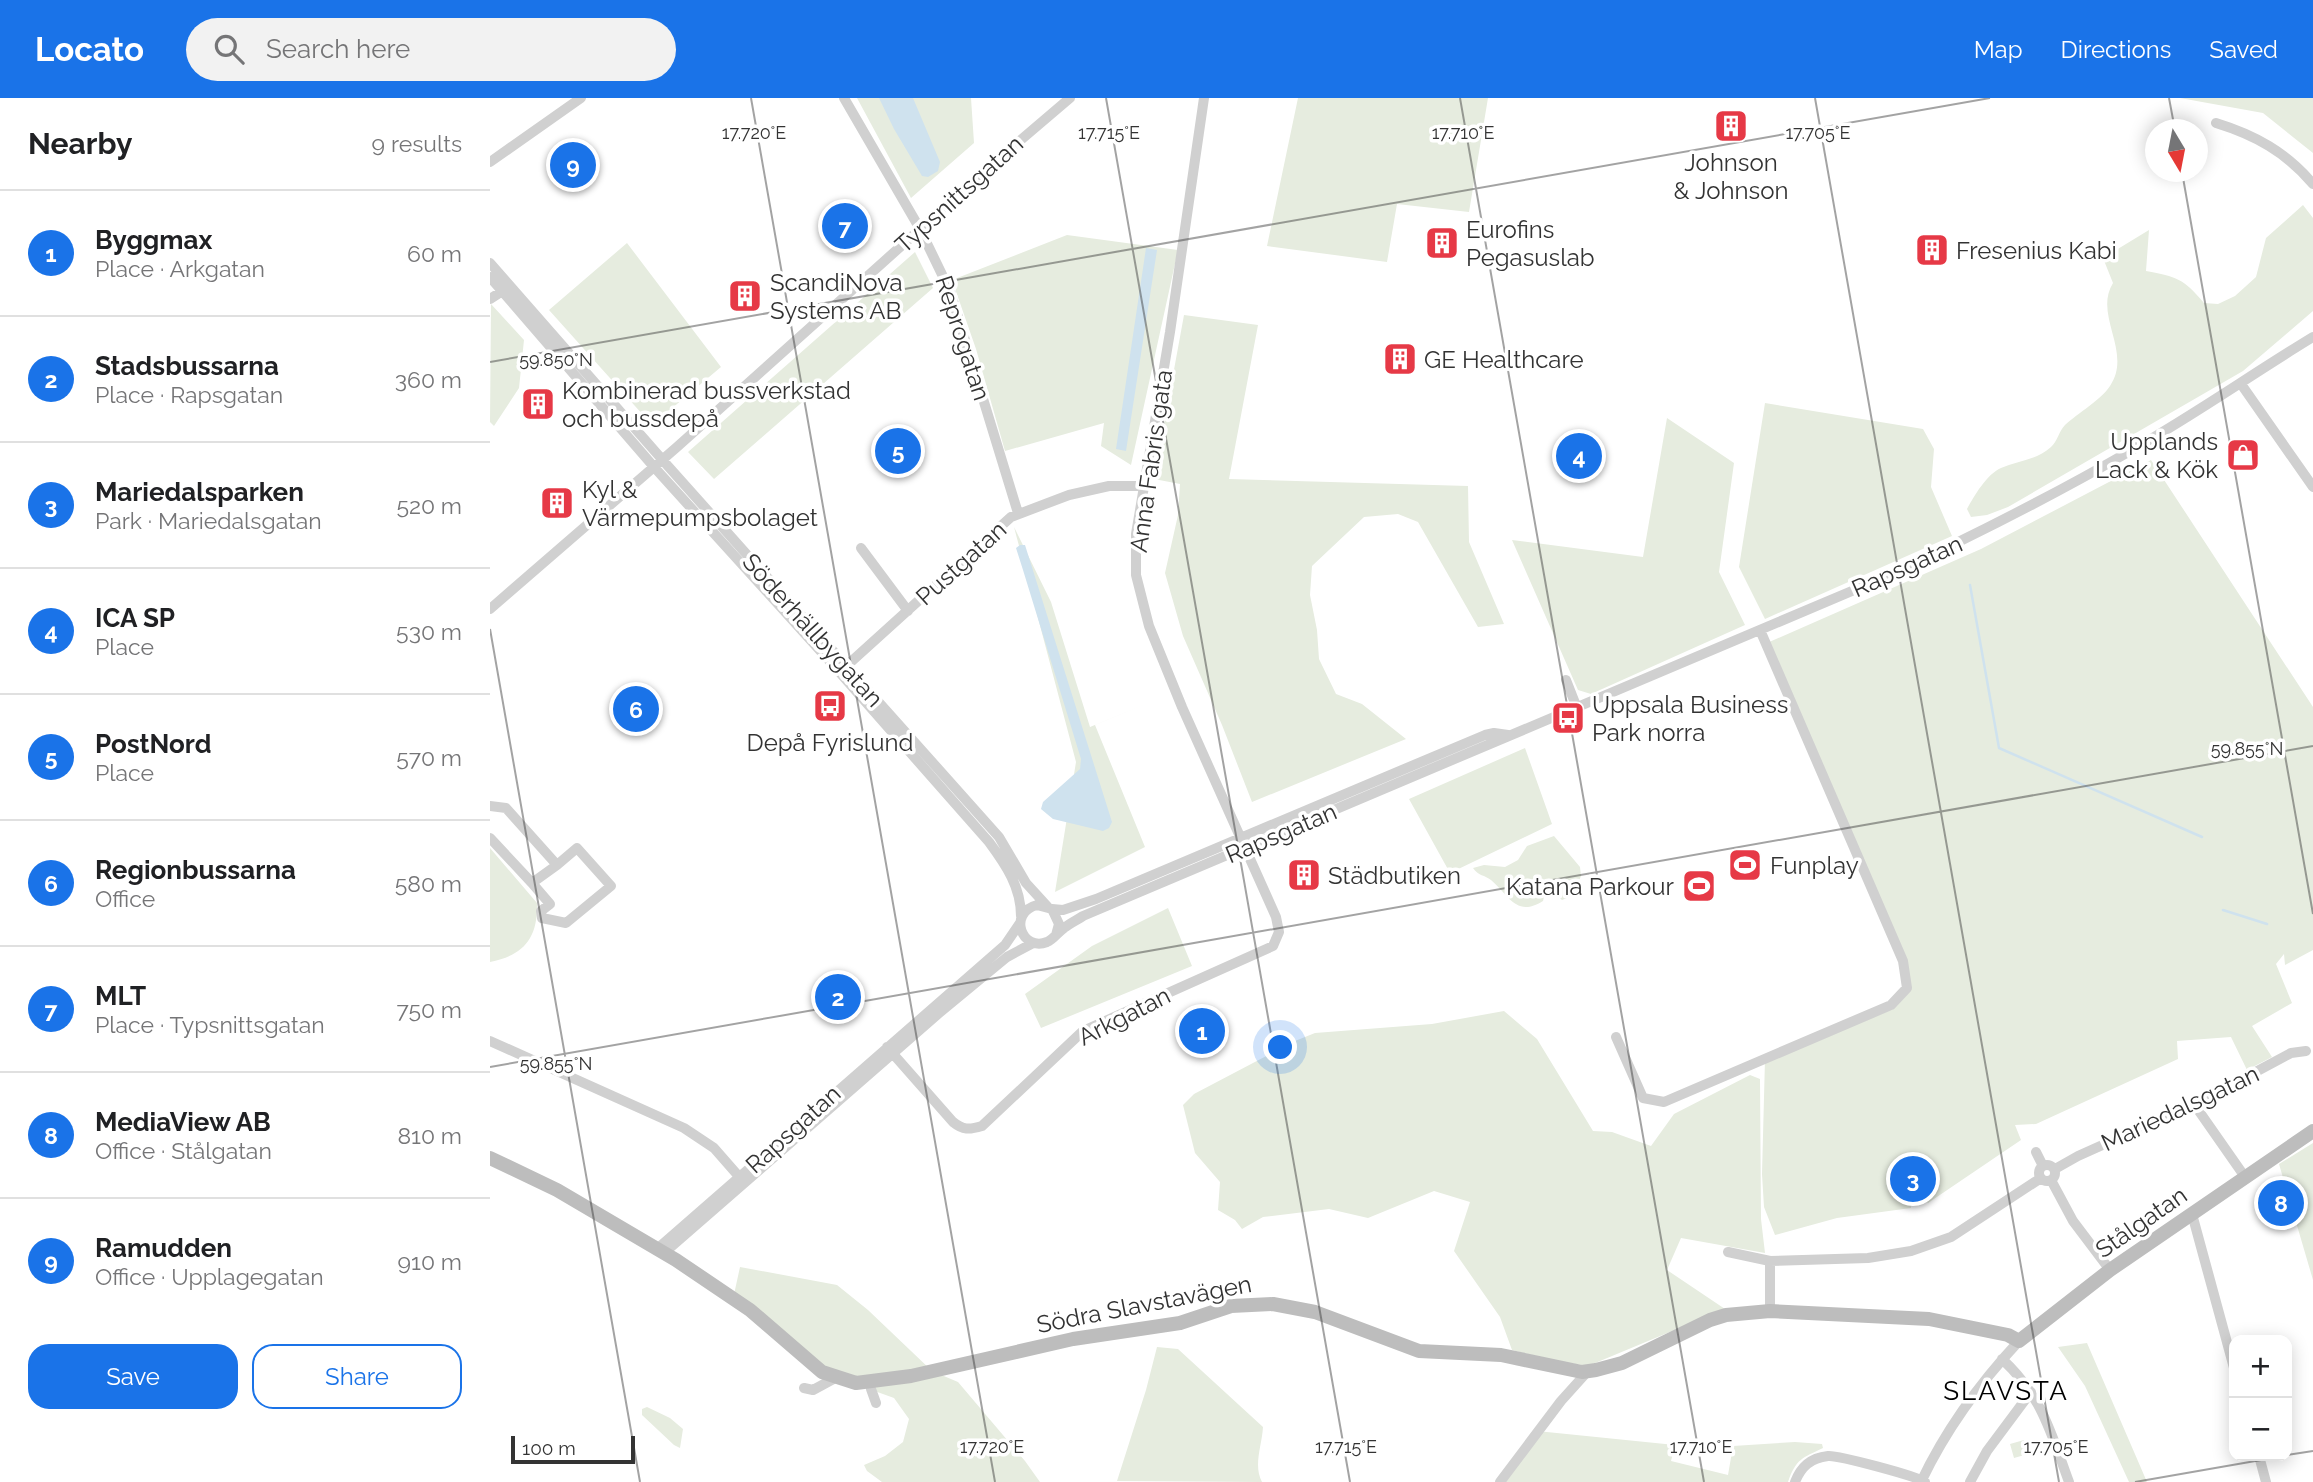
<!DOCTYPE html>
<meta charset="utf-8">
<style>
body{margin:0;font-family:Raleway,sans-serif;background:#f2f2f2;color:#202124}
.controls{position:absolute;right:21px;bottom:21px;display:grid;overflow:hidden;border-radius:14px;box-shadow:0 4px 18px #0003}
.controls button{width:63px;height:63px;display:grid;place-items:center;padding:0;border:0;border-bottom:2px solid #e0e0e0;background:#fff;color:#202124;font:35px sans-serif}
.compass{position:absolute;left:1655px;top:21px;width:63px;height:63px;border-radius:50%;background:#fff;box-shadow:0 4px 18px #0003;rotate:170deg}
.scale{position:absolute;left:21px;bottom:18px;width:124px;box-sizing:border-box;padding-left:7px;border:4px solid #333;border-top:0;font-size:19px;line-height:24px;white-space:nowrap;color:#333;-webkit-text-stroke:5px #fff;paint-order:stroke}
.you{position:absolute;left:791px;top:950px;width:24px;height:24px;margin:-18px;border:5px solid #fff;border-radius:50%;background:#1a73e8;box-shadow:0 0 0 10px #1a73e833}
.badge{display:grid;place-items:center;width:46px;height:46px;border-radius:50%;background:#1a73e8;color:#fff;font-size:23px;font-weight:700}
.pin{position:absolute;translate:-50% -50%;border:4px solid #fff;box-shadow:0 2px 7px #0006}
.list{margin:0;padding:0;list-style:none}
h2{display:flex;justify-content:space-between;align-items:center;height:91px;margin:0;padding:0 28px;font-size:30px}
h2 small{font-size:23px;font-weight:400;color:#757577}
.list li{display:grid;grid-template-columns:46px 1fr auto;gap:21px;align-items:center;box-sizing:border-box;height:126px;padding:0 28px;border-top:2px solid #e0e0e0}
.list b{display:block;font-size:26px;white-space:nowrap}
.list p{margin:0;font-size:23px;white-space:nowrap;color:#757577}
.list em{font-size:23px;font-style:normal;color:#757577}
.actions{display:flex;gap:14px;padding:21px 28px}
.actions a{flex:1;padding:16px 0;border:2px solid #1a73e8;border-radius:21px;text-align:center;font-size:24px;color:#1a73e8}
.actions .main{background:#1a73e8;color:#fff}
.icon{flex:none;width:38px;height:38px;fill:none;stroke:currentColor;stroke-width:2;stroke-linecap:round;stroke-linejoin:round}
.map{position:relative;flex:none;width:1823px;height:1384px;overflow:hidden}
header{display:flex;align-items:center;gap:42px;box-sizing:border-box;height:98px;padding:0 35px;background:#1a73e8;color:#fff}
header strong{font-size:33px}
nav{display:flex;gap:38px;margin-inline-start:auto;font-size:24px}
.search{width:490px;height:63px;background:#f2f2f2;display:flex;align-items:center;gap:18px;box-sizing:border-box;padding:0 24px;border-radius:38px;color:#757577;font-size:26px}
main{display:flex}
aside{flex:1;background:#fff}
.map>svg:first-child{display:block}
</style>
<header>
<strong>Locato</strong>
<div class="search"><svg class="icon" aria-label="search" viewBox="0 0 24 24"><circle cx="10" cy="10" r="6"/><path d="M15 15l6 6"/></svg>Search here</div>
<nav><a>Map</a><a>Directions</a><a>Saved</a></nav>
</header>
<main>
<aside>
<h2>Nearby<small>9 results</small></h2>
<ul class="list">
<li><span class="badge">1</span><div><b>Byggmax</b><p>Place · Arkgatan</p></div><em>60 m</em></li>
<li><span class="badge">2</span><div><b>Stadsbussarna</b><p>Place · Rapsgatan</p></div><em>360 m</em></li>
<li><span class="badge">3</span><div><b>Mariedalsparken</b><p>Park · Mariedalsgatan</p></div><em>520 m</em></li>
<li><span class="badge">4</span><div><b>ICA SP</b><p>Place</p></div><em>530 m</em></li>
<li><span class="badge">5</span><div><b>PostNord</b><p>Place</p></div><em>570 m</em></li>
<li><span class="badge">6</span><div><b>Regionbussarna</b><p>Office</p></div><em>580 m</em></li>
<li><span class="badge">7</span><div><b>MLT</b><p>Place · Typsnittsgatan</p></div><em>750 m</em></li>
<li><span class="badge">8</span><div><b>MediaView AB</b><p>Office · Stålgatan</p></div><em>810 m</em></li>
<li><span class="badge">9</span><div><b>Ramudden</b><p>Office · Upplagegatan</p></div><em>910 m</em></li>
</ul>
<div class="actions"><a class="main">Save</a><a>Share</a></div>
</aside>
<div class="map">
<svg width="1823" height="1384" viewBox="0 0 1823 1384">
<rect width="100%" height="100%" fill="#fff"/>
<path fill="#e6ecdf" d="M367,0H481L484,45L421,100Z
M808,0H998L979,114L907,106L897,164L777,148Z
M1690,0H1823V55L1773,15Z
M1813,107L1823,120V213L1753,273L1518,409L1497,417L1481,419L1477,411C1484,398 1497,376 1511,370C1527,363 1547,362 1561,349C1567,344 1569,333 1575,327C1588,315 1611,302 1620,288C1643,254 1603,217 1623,185L1613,160L1659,132L1656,173C1687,179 1693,180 1714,205L1728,206L1745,198L1766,179L1776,140Z
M577,137L688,152L641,367L611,348L614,325L515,353L486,251L462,182Z
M137,145L231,269L162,327L59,212Z
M425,154L443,190L224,381L198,354Z
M1,206L34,242L29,290L4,328L0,324Z
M694,217L768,227L739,381L978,388L979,444L1014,526L988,529L928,424L908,416L874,419L822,468L820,497L827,532L829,561L846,596L872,606L916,641L762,704L732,627L693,538L675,475L688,417L690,386L664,381Z
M1275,305L1433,331L1444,351L1441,389L1462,438L1275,521L1249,469Z
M1177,320L1244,365L1229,474L1255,527L1101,596L1088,592L1022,442L1153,459Z
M1661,362L1823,609V852L1795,867L1794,856L1786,866L1802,905L1762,928L1782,959L1757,972L1741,939L1687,943L1688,961L1546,1026L1525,1027L1531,1042L1438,1105L1430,1097L1444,1090L1436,1074L1417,1067L1410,1072C1422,1070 1434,1071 1437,1085L1426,1092L1422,1088L1413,1087L1420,1101L1421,1110L1347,1120L1285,1137L1274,1109L1272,1076L1275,961L1401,907L1417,890L1413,863L1277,545L1491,451Z
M524,429L561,504L600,629L682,595L605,627L655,749L565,794L586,664Z
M1035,650L1062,726L960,775L919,701Z
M1064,738L1090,769L1091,778L1088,785L1077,800L1072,802L1066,796L1055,795L1053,803C1026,820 1019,797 1001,782C995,777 988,778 983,770L994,767L1015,769L1028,762L1037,748Z
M0,750L47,805C48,840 34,857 0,864Z
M678,810L702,868L551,930L535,896L602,848Z
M1014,913L1047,941L1103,1033L1122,1034L1161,1048L1184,1016L1260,977L1270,981L1271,1121L1275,1155L1191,1140L1177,1172L1235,1211L1098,1268L1067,1263L1022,1252L1010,1219L964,1153L980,1104L944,1093L878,1120L839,1111L773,1119L752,1131L745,1122L728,1112L730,1084L705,1055L693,1007L704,996L805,943L825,935L942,926Z
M1823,1045V1182L1789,1066Z
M250,1169L347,1187L378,1212L442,1273L468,1284L535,1363L550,1384H392L377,1373L374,1367L395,1358L413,1344L419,1321L404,1300L332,1274L243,1201Z
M1597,1245L1657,1384H1639L1595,1288L1568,1249Z
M667,1249L688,1251L773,1329C772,1348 763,1367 772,1384L627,1383L656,1292Z
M157,1309L180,1320L193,1331L190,1350L184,1347L152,1317V1311Z
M1047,1333L1185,1347L1181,1363L1238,1377L1243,1348L1305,1344L1332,1346L1333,1350C1312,1360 1306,1361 1298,1384H1010Z
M1534,1342L1538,1356L1524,1360L1520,1346Z"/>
<path fill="#cfe2ee" d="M389,0H423L450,64L448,73L438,79L432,78L404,31Z
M656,150L667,152L636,353L626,351Z
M530,447H535L622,724L619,730L613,733L563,721L551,711L553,704L590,671L591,661L533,472L526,450Z"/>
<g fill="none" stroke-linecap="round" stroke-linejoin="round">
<path stroke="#cfe2ee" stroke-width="2.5" d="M1480,487L1509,650L1712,739
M1733,812L1777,826"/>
<path stroke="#d0d0d0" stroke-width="10" d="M354,0L430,131L460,193L528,415
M1726,25C1765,37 1796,54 1823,86
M0,64L91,0
M0,165L177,367L509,739L536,785L557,808
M0,179L164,369L344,568L499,744C516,767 531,789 531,818
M0,201L17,190
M1751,286L1823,389
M371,450L418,513
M0,511L187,349L506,63L580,0
M353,571L521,419L579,397L619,388H654
M1076,582L1087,610
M0,708L16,710L67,767L42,785L0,740
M42,785L60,806L51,813L52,820L76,825L121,788L87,750L67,767
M562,811L573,812L606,801L995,637L1004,635L1018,637
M566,837L569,826L562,811L547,807C517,815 532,854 557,844C564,841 568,834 574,830C580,825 587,822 593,818L1395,479C1479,440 1562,398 1642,352C1704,317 1762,276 1823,239
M1126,939L1153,1000L1174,1004L1401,907L1417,890L1413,863L1270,532
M0,943L194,1030L224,1050L252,1082
M397,949L463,1024C473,1032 479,1032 492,1028L593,933L783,848L789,834L786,819L692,609L659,528L646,477V436L680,234L714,0
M1704,1006L1755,1079
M1546,1054L1553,1068
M1549 1075a8 8 0 1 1 16 0a8 8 0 1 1-16 0Z
M1565,1071L1588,1058L1715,1001L1801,955L1816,953
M1561,1082L1583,1123L1620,1172
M1702,1116L1744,1270
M167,1151L515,847L530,825
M1238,1154L1280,1163L1378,1160L1421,1153L1461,1139L1551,1080
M174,1155L448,916L517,859L543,845
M1280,1163V1213
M1512,1261C1552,1298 1561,1335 1579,1384
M314,1290L323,1292L347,1279
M381,1291L386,1305
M1769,1358L1776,1384
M1010,1384L1071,1303L1098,1273
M1305,1384C1311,1369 1320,1360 1338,1358C1348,1357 1426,1378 1435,1384
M1431,1384C1456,1331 1489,1286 1529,1243
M1480,1384L1497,1353L1541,1294"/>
<path stroke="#bdbdbd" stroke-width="14" d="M0,1060L67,1092L186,1162L260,1212L332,1274L366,1285L421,1278L583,1241L690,1225L741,1208L783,1206L825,1214L929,1253L1011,1257L1092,1274L1106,1272L1132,1265L1220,1222L1236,1217L1280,1213L1439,1221L1518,1237L1529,1243L1620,1172L1823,1033"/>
</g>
<path fill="none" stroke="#333" stroke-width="2" stroke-opacity="0.45" d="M261,0L505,1384M616,0L860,1384M970,0L1214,1384M1325,0L1569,1384M1679,0L1685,32M1692,74L1823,816M0,264L1500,0M0,531L150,1384M0,969L1823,648M1797,1357L1823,1353M1645,1384L1794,1358"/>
<defs>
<symbol id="building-square" viewBox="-11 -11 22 22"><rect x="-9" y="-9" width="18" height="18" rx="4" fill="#e63946" stroke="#fff"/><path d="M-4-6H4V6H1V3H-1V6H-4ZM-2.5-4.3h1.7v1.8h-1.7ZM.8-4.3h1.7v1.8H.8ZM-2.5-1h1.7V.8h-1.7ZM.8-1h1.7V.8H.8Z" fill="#fff"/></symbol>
<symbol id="shop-square" viewBox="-11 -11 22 22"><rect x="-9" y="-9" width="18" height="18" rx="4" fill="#e63946" stroke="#fff"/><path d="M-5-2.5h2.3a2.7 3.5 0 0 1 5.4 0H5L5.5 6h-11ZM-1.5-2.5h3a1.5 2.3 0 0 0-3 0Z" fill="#fff"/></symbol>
<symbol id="bus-square" viewBox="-11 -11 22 22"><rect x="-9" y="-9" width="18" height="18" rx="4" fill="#e63946" stroke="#fff"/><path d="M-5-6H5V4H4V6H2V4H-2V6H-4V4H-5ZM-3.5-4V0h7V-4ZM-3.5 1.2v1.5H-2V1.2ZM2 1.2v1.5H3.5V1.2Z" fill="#fff"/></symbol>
<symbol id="stadium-square" viewBox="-11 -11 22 22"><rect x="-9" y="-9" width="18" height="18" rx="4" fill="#e63946" stroke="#fff"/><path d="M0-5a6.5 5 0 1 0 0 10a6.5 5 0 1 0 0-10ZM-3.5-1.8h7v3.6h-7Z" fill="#fff"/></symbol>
</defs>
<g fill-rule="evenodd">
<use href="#building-square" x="1222" y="9" width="38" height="38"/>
<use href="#building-square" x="933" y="126" width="38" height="38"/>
<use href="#building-square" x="1423" y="133" width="38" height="38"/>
<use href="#building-square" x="236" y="179" width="38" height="38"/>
<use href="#building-square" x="891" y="242" width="38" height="38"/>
<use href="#building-square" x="29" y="287" width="38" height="38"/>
<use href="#shop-square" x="1734" y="338" width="38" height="38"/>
<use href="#building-square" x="48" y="386" width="38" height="38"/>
<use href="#bus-square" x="321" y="589" width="38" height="38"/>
<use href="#bus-square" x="1059" y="601" width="38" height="38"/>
<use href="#stadium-square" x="1236" y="748" width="38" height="38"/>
<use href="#building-square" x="795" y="758" width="38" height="38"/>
<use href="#stadium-square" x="1190" y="769" width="38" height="38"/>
</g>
<g text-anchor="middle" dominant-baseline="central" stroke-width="7" stroke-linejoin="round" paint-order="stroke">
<g font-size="24" fill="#333" stroke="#fff" text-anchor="start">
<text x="1241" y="64" text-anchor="middle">Johnson<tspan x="1241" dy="28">&amp; Johnson</tspan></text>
<text x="976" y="131">Eurofins<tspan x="976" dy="28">Pegasuslab</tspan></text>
<text x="1466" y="152">Fresenius Kabi</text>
<text x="280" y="184">ScandiNova<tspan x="280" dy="28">Systems AB</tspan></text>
<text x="934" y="261">GE Healthcare</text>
<text x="72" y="292">Kombinerad bussverkstad<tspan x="72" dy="28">och bussdepå</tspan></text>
<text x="1728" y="343" text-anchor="end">Upplands<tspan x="1728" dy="28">Lack &amp; Kök</tspan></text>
<text x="92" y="391">Kyl &amp;<tspan x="92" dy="28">Värmepumpsbolaget</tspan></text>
<text x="1102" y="606">Uppsala Business<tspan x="1102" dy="28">Park norra</tspan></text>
<text x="340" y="644" text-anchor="middle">Depå Fyrislund</text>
<text x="1280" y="767">Funplay</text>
<text x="838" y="777">Städbutiken</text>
<text x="1184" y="788" text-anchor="end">Katana Parkour</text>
</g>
<g font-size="24" fill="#333" stroke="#fff">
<text transform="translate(469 96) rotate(-42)">Typsnittsgatan</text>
<text transform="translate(473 240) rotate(72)">Reprogatan</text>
<text transform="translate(661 363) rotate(-82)">Anna Fabris gata</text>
<text transform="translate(471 465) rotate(-42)">Pustgatan</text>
<text transform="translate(1417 468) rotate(-24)">Rapsgatan</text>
<text transform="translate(323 532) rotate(48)">Söderhällbygatan</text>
<text transform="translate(791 735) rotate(-23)">Rapsgatan</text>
<text transform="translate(634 918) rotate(-27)">Arkgatan</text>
<text transform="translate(1690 1010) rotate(-25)">Mariedalsgatan</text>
<text transform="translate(303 1031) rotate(-42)">Rapsgatan</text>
<text transform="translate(1651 1124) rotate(-35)">Stålgatan</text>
<text transform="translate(654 1206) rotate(-11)">Södra Slavstavägen</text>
</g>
<g font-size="26" letter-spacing="2" fill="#000" stroke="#fff">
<text x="1516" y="1293">SLAVSTA</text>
</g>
</g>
<g font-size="18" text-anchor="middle" fill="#333" stroke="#fff" stroke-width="7" stroke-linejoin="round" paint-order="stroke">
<text x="264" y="41">17.720°E</text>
<text x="973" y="41">17.710°E</text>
<text x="619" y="41">17.715°E</text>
<text x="1328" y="41">17.705°E</text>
<text x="66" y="268">59.850°N</text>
<text x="1757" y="657">59.855°N</text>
<text x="66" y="972">59.855°N</text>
<text x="502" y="1355">17.720°E</text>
<text x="856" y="1355">17.715°E</text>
<text x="1211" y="1355">17.710°E</text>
<text x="1566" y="1355">17.705°E</text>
</g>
</svg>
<div class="controls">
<button>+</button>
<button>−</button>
</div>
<svg class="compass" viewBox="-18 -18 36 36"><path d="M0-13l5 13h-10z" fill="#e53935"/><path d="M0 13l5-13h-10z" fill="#757577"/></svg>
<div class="scale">100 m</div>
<div class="you"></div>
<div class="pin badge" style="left:712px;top:933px">1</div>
<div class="pin badge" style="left:348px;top:899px">2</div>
<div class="pin badge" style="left:1423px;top:1081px">3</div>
<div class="pin badge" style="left:1089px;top:358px">4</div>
<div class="pin badge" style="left:408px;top:353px">5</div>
<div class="pin badge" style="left:146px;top:611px">6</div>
<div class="pin badge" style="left:355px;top:128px">7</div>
<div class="pin badge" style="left:1791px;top:1105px">8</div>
<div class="pin badge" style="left:83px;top:67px">9</div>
</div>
</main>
